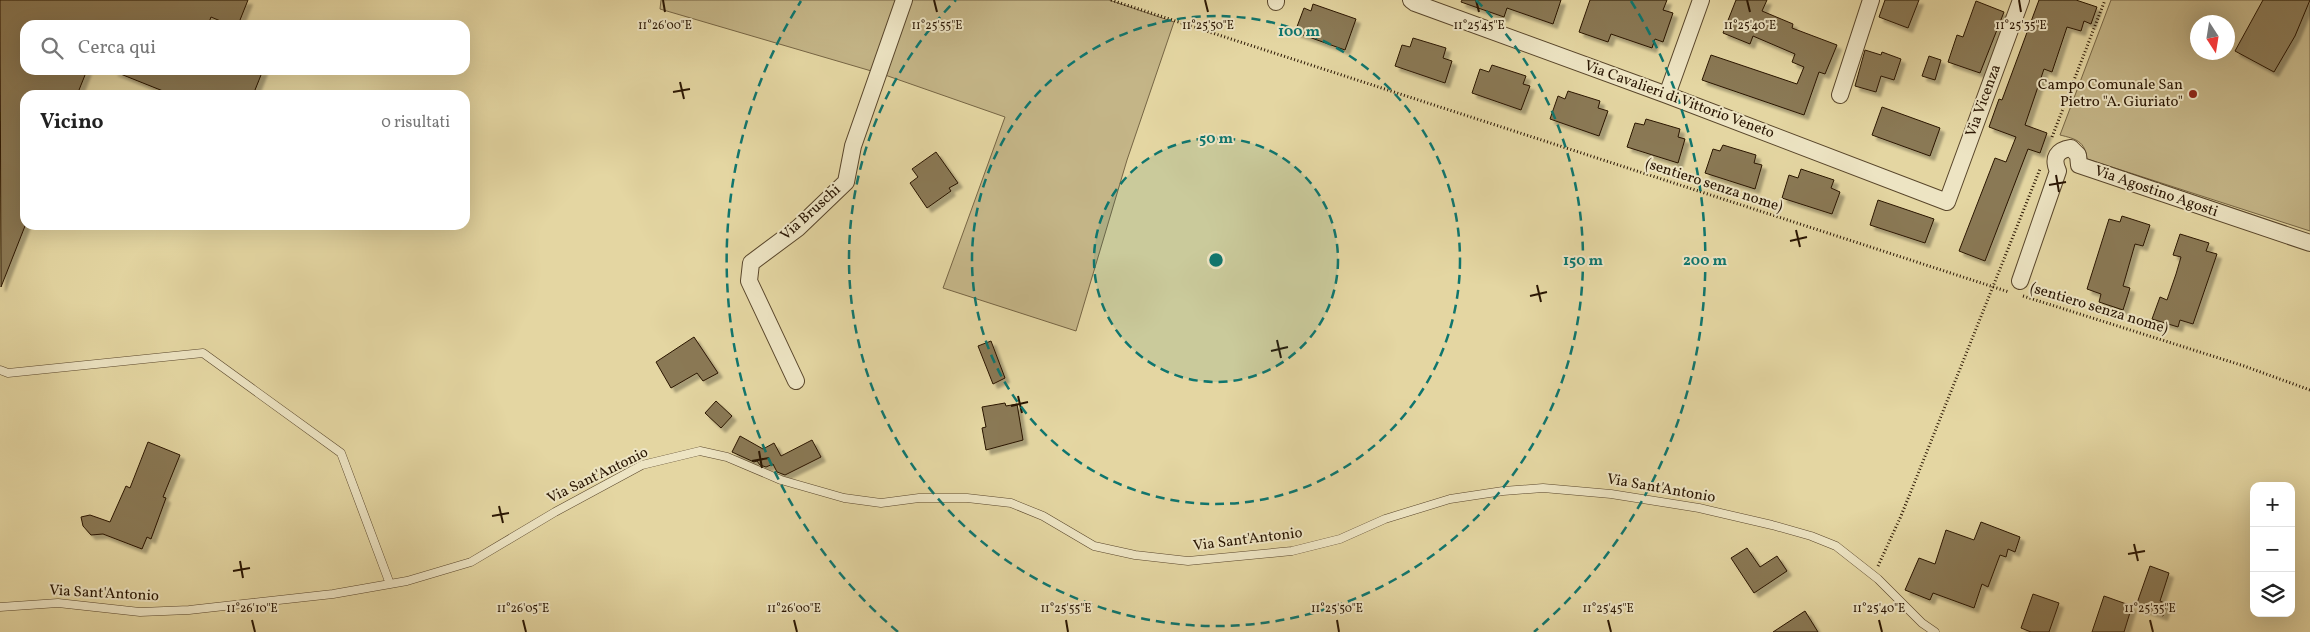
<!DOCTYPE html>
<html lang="it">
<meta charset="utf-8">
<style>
body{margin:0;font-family:Vollkorn,serif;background:#f6f6f6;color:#222}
.controls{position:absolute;right:15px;bottom:15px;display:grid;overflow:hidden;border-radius:10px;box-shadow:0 5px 20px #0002}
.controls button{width:45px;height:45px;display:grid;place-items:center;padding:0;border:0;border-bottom:1px solid #e0e0e0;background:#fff;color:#222;font:25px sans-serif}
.compass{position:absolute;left:2190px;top:15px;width:45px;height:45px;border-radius:50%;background:#fff;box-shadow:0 5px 20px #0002;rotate:168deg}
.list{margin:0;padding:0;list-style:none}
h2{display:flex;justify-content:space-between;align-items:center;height:65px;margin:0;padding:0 20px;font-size:21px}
h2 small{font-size:16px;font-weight:400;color:#767676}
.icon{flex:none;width:28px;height:28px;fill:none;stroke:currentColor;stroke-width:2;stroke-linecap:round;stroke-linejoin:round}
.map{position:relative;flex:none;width:2310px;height:632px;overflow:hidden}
.search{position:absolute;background:#fff;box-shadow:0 5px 20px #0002;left:20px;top:20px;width:450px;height:55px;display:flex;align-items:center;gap:12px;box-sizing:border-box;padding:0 18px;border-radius:15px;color:#767676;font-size:19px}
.panel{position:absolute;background:#fff;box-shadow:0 5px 20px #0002;left:20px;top:90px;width:450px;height:140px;border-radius:15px}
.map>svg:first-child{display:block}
</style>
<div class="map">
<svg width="2310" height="632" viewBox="0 0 2310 632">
<defs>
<filter id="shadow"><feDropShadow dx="4.5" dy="4.5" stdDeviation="1" flood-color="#0004"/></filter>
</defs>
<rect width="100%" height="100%" fill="#e4d6a2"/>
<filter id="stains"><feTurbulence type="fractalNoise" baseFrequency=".004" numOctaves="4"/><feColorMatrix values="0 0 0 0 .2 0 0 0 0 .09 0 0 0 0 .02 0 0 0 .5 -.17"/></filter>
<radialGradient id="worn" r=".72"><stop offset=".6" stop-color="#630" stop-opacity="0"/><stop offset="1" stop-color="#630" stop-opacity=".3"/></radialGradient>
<path fill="#c4b587" stroke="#766544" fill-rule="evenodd" d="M661,0H1109L1174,22L1127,160L1076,331L943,288L1005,117L885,75L660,9Z
M2111,0H2310V231L2087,159C2085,141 2076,139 2060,135ZM2198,22H2228V52H2198Z"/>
<path fill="#8a7955" stroke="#291502" filter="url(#shadow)" d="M0,0H248L238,25H230L211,17L208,25H25V70H87L77,95H25V226L1,287Z
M1462,0H1561L1553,24L1507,8L1504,17L1461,2Z
M1590,0H1667L1663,10L1673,13L1663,42L1655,39L1652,48L1611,34L1608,42L1579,32Z
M1736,0H1767L1762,11L1793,24L1792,28L1837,45L1825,74L1819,72L1804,115L1702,80L1711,55L1797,84L1804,67L1792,62L1795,54L1753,36L1750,44L1723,33Z
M1885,0H1919L1908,28L1879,17Z
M2039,0H2076L2097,7L2091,24L2084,21L2081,31L2067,27L2052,72L2044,69L2025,125L2047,133L2040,153L2028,149L1985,261L1959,251L1995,158L2006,162L2016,137L1989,127L1999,99L2002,100Z
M2263,0H2310L2295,36L2274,72L2235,51Z
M1976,1L2004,12L1980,73L1948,62L1957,35L1963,37Z
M1313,4L1356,19L1345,50L1295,32L1304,8L1311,11Z
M1413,38L1446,48L1443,58L1452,61L1445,83L1395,66L1402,45L1410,47Z
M1865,50L1881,55L1882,52L1901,59L1894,80L1881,76L1876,92L1855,86Z
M1929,56L1941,60L1935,80L1922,76Z
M1492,65L1526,76L1523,84L1530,86L1521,110L1472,93L1480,69L1489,72Z
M263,70L253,95H173L113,71Z
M1568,91L1600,101L1598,108L1608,111L1599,136L1550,119L1558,96L1565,99Z
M1882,107L1940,128L1930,156L1872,135Z
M1646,119L1680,129L1678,137L1685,139L1678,163L1627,147L1635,123L1644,125Z
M1723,145L1756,155L1754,163L1762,165L1755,189L1705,173L1713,149L1720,151Z
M936,152L958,183L949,188L951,191L927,208L910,183L918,177L912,169Z
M1801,169L1834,180L1831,188L1840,192L1832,214L1782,198L1789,175L1798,178Z
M1878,200L1934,219L1925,243L1870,225Z
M2122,216L2150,225L2143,246L2135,244L2123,286L2130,288L2123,310L2099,302L2101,294L2087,289L2109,219L2120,222Z
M2180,234L2209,243L2206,251L2217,254L2193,324L2180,320L2178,327L2152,319L2160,297L2167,300L2176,274L2181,257L2173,255Z
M694,337L718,373L703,381L697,373L671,388L656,362Z
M991,341L1005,378L993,384L978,346Z
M716,401L732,416L721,428L705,413Z
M1005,403L1006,406L1017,404L1023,440L986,450L982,428L986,427L982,407Z
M740,436L763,449L774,443L781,456L812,440L821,457L785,475L777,472L773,464L766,467L760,465L757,461L754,462L732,452Z
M148,442L180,455L163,497L166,498L151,539L147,537L142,549L103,534L91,535L83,526L81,517L90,515L110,522L126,486L130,488Z
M1981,522L2020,537L2015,552L2008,549L2006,557L2000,555L1988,587L1982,584L1974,608L1933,593L1930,600L1905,590L1919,558L1935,564L1946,530L1974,540Z
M1747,548L1760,567L1777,556L1787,571L1754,593L1731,558Z
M2150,566L2169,573L2160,601L2167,604L2163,616L2136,606Z
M2033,594L2059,603L2049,632H2031L2021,628Z
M2104,596L2132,606L2124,632H2092Z
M1805,611L1818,632H1773Z"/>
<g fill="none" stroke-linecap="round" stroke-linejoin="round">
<defs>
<path id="lane" d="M0,370L8,373L203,353L341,453L390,584
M0,607L58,603L140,612L189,610L333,594L407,581L471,562L555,512L642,465L700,451L727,457L781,480L844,498L881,503L919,498H967L1011,503L1043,516L1094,546L1135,555L1188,561L1292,551L1340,539L1385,519L1450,499L1503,491L1543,488L1611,494L1699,508L1772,525L1811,536L1836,546L1878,579L1922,623L1935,632"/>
<path id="street" d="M1411,0L1415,3L1667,95L1947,202L2021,0
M1276,2V0
M1667,95L1701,0
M1840,95L1871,0
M2020,281L2058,171C2052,158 2057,150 2071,148L2078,155L2079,165L2310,243
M796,381L749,281L751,263L798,228L846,182L853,146L904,0"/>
</defs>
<use href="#lane" stroke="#58452a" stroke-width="9"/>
<use href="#street" stroke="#58452a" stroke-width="18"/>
<path stroke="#291502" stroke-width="3" stroke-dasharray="1 2.5" stroke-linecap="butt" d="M1111,0L2009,292
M2052,137L2105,0
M2023,296L2244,366L2310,390
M1878,566L1901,516L2040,169"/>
<use href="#lane" stroke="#ede4c3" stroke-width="8"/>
<use href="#street" stroke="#ede4c3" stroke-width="16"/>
</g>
<path fill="none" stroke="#291502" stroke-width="2" d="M663,0L665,12M934,0L937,12M1205,0L1208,12M1476,0L1479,12M1747,0L1750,12M2019,0L2021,12M680,82L684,99M673,92L690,89M2056,175L2059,192M2049,185L2066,182M1796,230L1800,247M1790,241L1807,237M1537,285L1541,302M1530,296L1547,292M1277,340L1281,358M1271,351L1288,347M1018,396L1022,413M1011,406L1028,402M759,451L762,468M752,461L769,458M499,506L503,523M492,516L509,513M2134,544L2138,561M2128,554L2145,551M240,561L243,578M233,571L250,568M252,620L255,632M523,620L526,632M794,620L797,632M1066,620L1068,632M1337,620L1339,632M1608,620L1611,632M1879,620L1882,632M2150,620L2153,632"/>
<circle cx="1216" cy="260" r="122" fill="#0f766e" fill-opacity=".12"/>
<g fill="none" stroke="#0f766e" stroke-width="2.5" stroke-dasharray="9 6">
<circle cx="1216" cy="260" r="122"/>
<circle cx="1216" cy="260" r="244"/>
<path d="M1476 0A367 367 0 1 1 956 0"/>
<path d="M898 632A489 489 0 0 1 801 1M1631 1A489 489 0 0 1 1534 632"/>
</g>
<circle fill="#8f2418" stroke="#ede4c3" stroke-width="2" cx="2193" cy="94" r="5"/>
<g text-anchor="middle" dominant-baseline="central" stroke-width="4" stroke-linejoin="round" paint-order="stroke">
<g font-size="15" fill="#291502" stroke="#ede4c3" text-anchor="end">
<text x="2183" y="85">Campo Comunale San<tspan x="2183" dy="17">Pietro "A. Giuriato"</tspan></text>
</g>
<g font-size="15" fill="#291502" stroke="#ede4c3">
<text transform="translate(1679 100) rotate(20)">Via Cavalieri di Vittorio Veneto</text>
<text transform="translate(1984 101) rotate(-70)">Via Vicenza</text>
<text transform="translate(1714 186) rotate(18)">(sentiero senza nome)</text>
<text transform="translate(2156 192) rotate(19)">Via Agostino Agosti</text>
<text transform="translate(811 213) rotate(-42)">Via Bruschi</text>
<text transform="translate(2099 309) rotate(17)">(sentiero senza nome)</text>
<text transform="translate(598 476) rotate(-26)">Via Sant'Antonio</text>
<text transform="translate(1661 489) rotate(10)">Via Sant'Antonio</text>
<text transform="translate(1248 540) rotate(-7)">Via Sant'Antonio</text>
<text transform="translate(104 594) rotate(3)">Via Sant'Antonio</text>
</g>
</g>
<g font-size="12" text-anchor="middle" fill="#291502" stroke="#ede4c3" stroke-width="4" stroke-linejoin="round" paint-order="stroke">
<text x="665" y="29">11°26'00"E</text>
<text x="937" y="29">11°25'55"E</text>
<text x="1208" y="29">11°25'50"E</text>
<text x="1479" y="29">11°25'45"E</text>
<text x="1750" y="29">11°25'40"E</text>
<text x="2021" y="29">11°25'35"E</text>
<text x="252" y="612">11°26'10"E</text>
<text x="523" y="612">11°26'05"E</text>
<text x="794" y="612">11°26'00"E</text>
<text x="1066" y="612">11°25'55"E</text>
<text x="1337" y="612">11°25'50"E</text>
<text x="1608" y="612">11°25'45"E</text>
<text x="1879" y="612">11°25'40"E</text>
<text x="2150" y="612">11°25'35"E</text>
</g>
<circle cx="1216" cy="260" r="8" fill="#0f766e" stroke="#ede4c3" stroke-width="2.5"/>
<g font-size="15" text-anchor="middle" font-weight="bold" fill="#0f766e" stroke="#ede4c3" stroke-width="4" stroke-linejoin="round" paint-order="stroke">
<text x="1299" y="36">100 m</text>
<text x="1216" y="143">50 m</text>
<text x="1583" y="265">150 m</text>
<text x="1705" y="265">200 m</text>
</g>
<rect width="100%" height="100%" filter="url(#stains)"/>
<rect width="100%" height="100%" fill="url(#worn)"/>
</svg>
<div class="controls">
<button>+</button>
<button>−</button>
<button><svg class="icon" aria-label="layers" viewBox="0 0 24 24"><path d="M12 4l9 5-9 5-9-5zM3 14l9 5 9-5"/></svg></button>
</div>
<svg class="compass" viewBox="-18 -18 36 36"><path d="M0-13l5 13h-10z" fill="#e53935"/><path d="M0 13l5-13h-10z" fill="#767676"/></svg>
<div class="search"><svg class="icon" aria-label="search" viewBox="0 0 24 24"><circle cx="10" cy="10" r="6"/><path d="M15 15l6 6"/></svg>Cerca qui</div>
<section class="panel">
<h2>Vicino<small>0 risultati</small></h2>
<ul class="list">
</ul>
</section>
</div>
